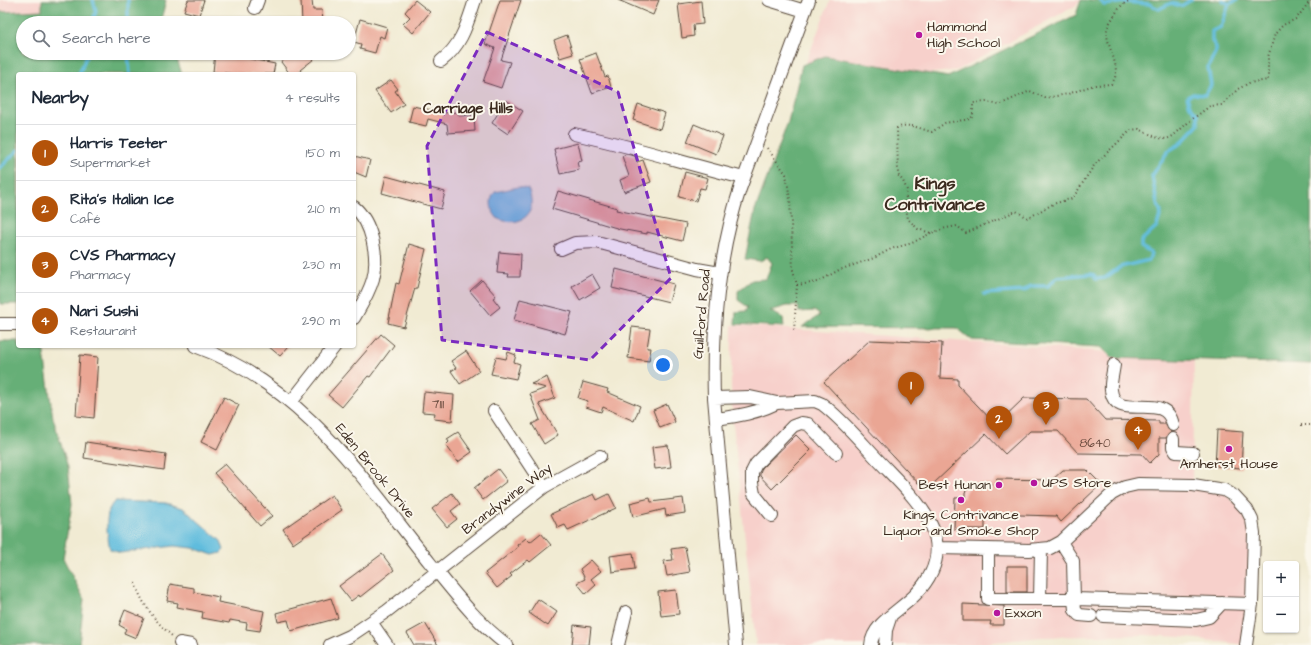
<!DOCTYPE html>
<meta charset="utf-8">
<style>
body{margin:0;font-family:"Architects Daughter",sans-serif;background:#f2f2f3;color:#1f2937}
.controls{position:absolute;right:12px;bottom:12px;display:grid;overflow:hidden;border-radius:4px;box-shadow:0 1px 3px #0004}
.controls button{width:36px;height:36px;display:grid;place-items:center;padding:0;border:0;border-bottom:1px solid #e0e1e3;background:#fff;color:#1f2937;font:20px sans-serif}
.you{position:absolute;left:663px;top:365px;width:14px;height:14px;margin:-10px;border:3px solid #fff;border-radius:50%;background:#1a73e8;box-shadow:0 0 0 6px #1a73e833}
.badge{display:grid;place-items:center;width:26px;height:26px;border-radius:50%;background:#b45309;color:#fff;font-size:13px;font-weight:700}
.pin{position:absolute;translate:-50% -33px;filter:drop-shadow(0 1px 2px #0008)}
.pin::after{content:'';position:absolute;top:21px;width:14px;height:12px;background:inherit;clip-path:polygon(0 0,100% 0,50% 100%)}
.list{margin:0;padding:0;list-style:none}
h2{display:flex;justify-content:space-between;align-items:center;height:52px;margin:0;padding:0 16px;font-size:17px}
h2 small{font-size:13px;font-weight:400;color:#747a83}
.list li{display:grid;grid-template-columns:26px 1fr auto;gap:12px;align-items:center;box-sizing:border-box;height:56px;padding:0 16px;border-top:1px solid #e0e1e3}
.list b{display:block;font-size:15px;white-space:nowrap}
.list p{margin:0;font-size:13px;white-space:nowrap;color:#747a83}
.list em{font-size:13px;font-style:normal;color:#747a83}
.icon{flex:none;width:22px;height:22px;fill:none;stroke:currentColor;stroke-width:2;stroke-linecap:round;stroke-linejoin:round}
.map{position:relative;flex:none;width:1311px;height:645px;overflow:hidden}
.search{position:absolute;background:#fff;box-shadow:0 1px 3px #0004;left:16px;top:16px;width:340px;height:44px;display:flex;align-items:center;gap:10px;box-sizing:border-box;padding:0 14px;border-radius:22px;color:#747a83;font-size:15px}
.panel{position:absolute;background:#fff;box-shadow:0 1px 3px #0004;left:16px;top:72px;width:340px;height:276px;border-radius:4px}
.map>svg:first-child{display:block}
</style>
<div class="map">
<svg width="1311" height="645" viewBox="0 0 1311 645">
<rect width="100%" height="100%" fill="#fbf7ec"/>
<filter id="ink" filterUnits="userSpaceOnUse"><feTurbulence type="fractalNoise" baseFrequency=".025" numOctaves="2"/><feDisplacementMap in="SourceGraphic" scale="8" xChannelSelector="R" yChannelSelector="G"/><feConvolveMatrix kernelMatrix="1 2 1 2 8 2 1 2 1" color-interpolation-filters="sRGB"/></filter>
<filter id="wash" filterUnits="userSpaceOnUse"><feTurbulence type="fractalNoise" baseFrequency=".012" numOctaves="4" result="noise"/><feDisplacementMap in="SourceGraphic" scale="16" xChannelSelector="R" yChannelSelector="G"/><feGaussianBlur stdDeviation="0.9" result="paint"/><feColorMatrix in="noise" values="0 0 0 0 0 0 0 0 0 0 0 0 0 0 0 0 0 1.4 0 .05"/><feComposite in="paint" operator="in"/></filter>
<g filter="url(#wash)">
<rect width="100%" height="100%" fill="#f1ebd3"/>
<path fill="#f7d0cb" d="M0,0H41L42,10L0,12Z
M830,0H1081L1075,6L958,70L857,82L805,65Z
M732,325L1194,358L1192,485L1220,488L1252,520L1246,645L1181,637L1145,635L1041,637L968,645H756L733,423L731,386Z"/>
<path fill="#66af77" stroke="#506c4a" d="M42,0H166L162,16L164,23H23V53H175L182,74H18V304H0V12L42,10Z
M1081,0H1311V364L1112,358L1101,347L972,340L957,328L802,327L820,315L814,311L799,312L798,306H787L770,311L783,318L784,327L735,324L736,312L746,311L748,307L738,300V291L752,280L766,279L772,263L767,257L760,261L745,259L755,210L788,122L802,65L825,56L948,77L1076,15Z
M0,341H18V346H43L53,418L68,467L72,504L63,558L84,599L79,645H0Z"/>
<path fill="#5fbcdd" stroke="#4d737e" d="M518,187L528,189C539,214 521,228 498,219C491,211 488,201 495,192Z
M115,501L166,503L183,508L221,541L224,550L221,553L213,555L193,548L174,546L120,553L110,549C107,534 103,512 115,501Z"/>
<g fill="none" stroke-linecap="round" stroke-linejoin="round">
<path stroke="#5fbcdd" stroke-width="3.5" d="M1100,0L1104,5L1125,2L1149,4L1159,9L1171,3L1181,6L1191,0
M1222,0L1229,4
M92,23L96,11L93,0
M128,23V0
M128,53L130,74
M79,74L88,53
M0,168L18,150
M984,294L1024,291L1031,286H1048L1057,277L1091,274L1094,275L1096,279L1105,278L1120,267L1149,260L1151,253L1141,247V241L1157,226L1161,212L1157,203L1152,176L1168,151L1180,144L1198,125V115L1190,106L1187,97L1193,94L1205,95L1211,85L1208,67L1216,51V47L1212,41V31L1221,27L1229,4L1237,0"/>
</g>
<g id="blocks">
<path fill="#eaa694" d="M188,0H204L199,15L184,11Z
M301,0H312L313,10H322L323,23H302Z
M415,0L430,12L413,33L403,24L410,17L405,12Z
M500,0H521L501,60L510,62L501,88L483,82L495,48L485,44Z
M618,0H659L653,15Z
M701,1L703,24L693,25L694,36L682,38L678,4Z
M360,19L387,27L384,38L380,36L375,53L360,49L361,44L354,42Z
M567,35L573,54L560,58L554,40Z
M215,53L241,55V57L275,64L273,74H238L213,72Z
M293,53H309L314,59L300,70L303,74H290L281,62Z
M596,53L605,77L608,76L611,87L592,93L580,59Z
M391,80L398,89L395,91L404,104L391,113L375,91Z
M506,100L523,111L508,134L492,123Z
M638,104L665,113L660,129L633,120Z
M413,106L444,113L458,112L459,116L474,115L475,131L448,133L447,124L428,119L426,126L409,122Z
M694,124L723,136L716,154L687,142Z
M578,143L582,161L577,162L579,170L560,174L554,149Z
M626,154L635,156L637,162L643,160L651,182L624,192L620,180L629,176L622,156Z
M354,156L370,160L366,177L354,172Z
M685,172L708,178L705,189L700,188L696,201L679,197Z
M386,176L445,192L441,209L382,193Z
M558,191L617,208L616,210L686,224L682,241L647,232V234L620,229L552,209Z
M409,244L426,249L417,288H415L404,327L388,323L396,283L399,284Z
M499,252L521,254L520,277H508L509,274L497,273Z
M616,269L674,284L669,302L612,288Z
M592,274L600,288L580,300L572,286Z
M482,280L496,296L493,298L500,307L490,315L470,291Z
M520,299L572,312L565,334L514,320Z
M632,327L650,329L647,348H651L649,361L628,358Z
M381,334L394,345L370,377L368,376L342,407L328,395Z
M870,340L942,343L940,378L958,379V385L996,425L1024,398L1086,399L1105,420L1159,421V424H1165L1171,432L1166,438H1159V454L1150,463L1142,454L1078,453L1058,431H1030L1005,454L986,434L932,485H920L824,382Z
M268,346H289L280,356Z
M466,351L479,371L460,384L451,371L456,368L451,361Z
M508,352L516,355L514,362L520,364L516,379L491,374L496,357L506,359Z
M80,355L98,357L94,418L76,416Z
M547,377L555,398L539,404L558,435L544,444L532,424L540,420L530,394L546,388L531,384Z
M583,382L608,389L607,392L640,406L634,421L603,407L601,412L586,407L588,401L578,398Z
M424,392L454,395L452,421L434,419L435,413L422,412Z
M224,397L239,405L217,450L201,442Z
M667,404L675,422L660,428L653,410Z
M1217,430L1243,432L1241,468L1215,466Z
M458,432L472,452L458,462L446,445L449,442L447,439Z
M796,435L811,450L772,489L760,476V474L762,468Z
M86,442L166,454L164,470L84,458Z
M668,445L671,467L655,469L652,447Z
M225,464L272,516L260,526L214,473Z
M498,469L507,481L483,500L474,488Z
M1063,470H1087L1101,484L1061,522L1056,516L985,514V529H954L955,498H965V492L975,483L992,484L997,479L1052,480Z
M452,493L460,504L451,511L457,519L447,527L432,509Z
M594,494L597,500L609,494L616,508L568,530L565,525L558,528L551,514Z
M332,495L342,510L293,544L283,529Z
M650,498L651,502L683,498L685,513L666,516L665,509L633,517L630,503Z
M541,533L551,545L530,562L528,560L510,574L512,576L497,588L485,573L518,547L517,545L526,538L530,542Z
M685,547L690,572L667,576L664,561L673,560L671,549Z
M633,553L635,569L612,572L610,556Z
M382,554L394,570L360,597L359,595L351,601L339,586Z
M591,560L601,571L591,579L596,585L586,594L577,583L585,579L580,569Z
M1007,566H1027V592H1007Z
M170,584L194,588V592L219,597L218,602L264,611L260,631L246,629L247,623L230,620L229,623L202,618L203,612L177,607L178,603L167,601Z
M676,590L679,614L661,616L658,592Z
M331,598L338,618L291,631L288,620L278,622L276,613Z
M538,599L557,612L548,626L529,613Z
M963,604L1004,606V625H990L991,621H963Z
M125,610L144,618L136,638L124,633L126,629L119,625Z
M425,623L438,645H414L407,633Z
M574,625L591,627L589,645H572Z"/>
</g>
</g>
<g filter="url(#ink)">
<use href="#blocks" fill-opacity="0" stroke="#564739" stroke-width="1"/>
<g fill="none" stroke-linecap="round" stroke-linejoin="round">
<defs>
<path id="minor" d="M769,0L805,11
M255,8L258,0
M441,61C462,45 467,24 475,0
M574,134C632,146 687,164 744,178
M354,207C372,222 379,257 373,279C369,293 361,306 354,318
M561,249L575,243L597,242L697,269L720,273
M0,324H18
M195,346C303,385 362,478 430,563C454,592 476,622 507,645
M1114,365C1113,373 1110,383 1111,390C1115,425 1166,388 1173,425
M714,398L750,397L777,403L815,401L822,404C843,420 860,441 878,460C915,499 966,541 916,594C902,609 872,624 871,645
M292,401L335,346
M494,411L544,487
M716,419C738,416 757,413 777,403
M1173,439V447L1176,452L1193,453
M772,516L754,494L752,483V472L756,464L793,426L801,423L808,424L836,453
M1061,542L1073,561L1074,599L1252,604
M937,548L1029,550L1050,548L1061,542L1112,494L1125,487L1138,484L1193,485L1224,490L1234,496L1247,510L1252,520L1254,533L1252,604L1246,645
M988,549V599H1074L1075,610L1079,615L1091,616
M1040,599L1041,550
M1103,616L1196,620L1209,617L1222,603
M371,622L387,645
M180,643L191,645
M330,645L350,636L387,611L544,487L600,456
M618,645L626,612
M736,645L714,398C712,327 718,256 740,189L809,0
M885,645L886,630L890,618"/>
</defs>
<use href="#minor" stroke="#564739" stroke-width="14"/>
<path stroke="#564739" stroke-width="2" stroke-dasharray="1 3" stroke-linecap="butt" d="M1132,0C1122,3 1119,8 1114,16C1111,21 1106,27 1107,33C1107,49 1124,70 1111,84L1094,85L1068,94L1045,98L1030,91L999,105L987,102L973,103V116L970,119L945,123L932,132C921,129 908,122 897,128L898,175L903,181L907,190L905,202L908,219L918,229L931,233L946,228L957,226L966,233L1016,211L1028,218L1053,204L1073,198L1095,164L1131,130L1139,129L1158,138L1167,139L1173,136L1191,120L1210,106L1222,105L1238,89L1249,83L1268,80V57L1275,34L1283,25L1296,19L1311,0
M767,148L786,174L790,199L793,270L797,285L794,331
M797,285L818,282L839,270L874,258L891,249L912,243L931,233
M1301,425H1311
M135,583C142,604 155,621 172,636"/>
<use href="#minor" stroke="#fff" stroke-width="12"/>
</g>
</g>
<path fill="#7b2cbf" fill-opacity="0.2" stroke="#7b2cbf" stroke-width="3" stroke-dasharray="8 5" stroke-linejoin="round" d="M487,32L618,92L671,278L590,360L442,340L427,146Z"/>
<g fill="#b5179e" stroke="#fbf7ec" stroke-width="1.5">
<circle cx="919" cy="35" r="4"/>
<circle cx="1229" cy="449" r="4"/>
<circle cx="1034" cy="483" r="4"/>
<circle cx="999" cy="485" r="4"/>
<circle cx="961" cy="500" r="4"/>
<circle cx="997" cy="613" r="4"/>
</g>
<g text-anchor="middle" dominant-baseline="central" stroke-width="4" stroke-linejoin="round" paint-order="stroke">
<g font-size="12" fill="#67493c">
<text x="438" y="404">7111</text>
<text x="1095" y="443">8640</text>
</g>
<g font-size="14" fill="#3b2a1e" stroke="#fbf7ec" text-anchor="start">
<text x="927" y="27">Hammond<tspan x="927" dy="16">High School</tspan></text>
<text x="1229" y="464" text-anchor="middle">Amherst House</text>
<text x="1042" y="483">UPS Store</text>
<text x="991" y="485" text-anchor="end">Best Hunan</text>
<text x="961" y="515" text-anchor="middle">Kings Contrivance<tspan x="961" dy="16">Liquor and Smoke Shop</tspan></text>
<text x="1005" y="613">Exxon</text>
</g>
<g font-size="14" fill="#3b2a1e" stroke="#fbf7ec">
<text transform="translate(702 314) rotate(-85)">Guilford Road</text>
<text transform="translate(375 471) rotate(51)">Eden Brook Drive</text>
<text transform="translate(507 499) rotate(-37)">Brandywine Way</text>
</g>
<g font-size="15" font-weight="bold" fill="#3b2a1e" stroke="#fbf7ec">
<text x="468" y="108">Carriage Hills</text>
</g>
<g font-size="18" font-weight="bold" fill="#3b2a1e" stroke="#fbf7ec">
<text x="935" y="183">Kings<tspan x="935" dy="21">Contrivance</tspan></text>
</g>
</g>
</svg>
<div class="controls">
<button>+</button>
<button>−</button>
</div>
<div class="you"></div>
<div class="pin badge" style="left:911px;top:405px">1</div>
<div class="pin badge" style="left:999px;top:439px">2</div>
<div class="pin badge" style="left:1046px;top:425px">3</div>
<div class="pin badge" style="left:1138px;top:450px">4</div>
<div class="search"><svg class="icon" aria-label="search" viewBox="0 0 24 24"><circle cx="10" cy="10" r="6"/><path d="M15 15l6 6"/></svg>Search here</div>
<section class="panel">
<h2>Nearby<small>4 results</small></h2>
<ul class="list">
<li><span class="badge">1</span><div><b>Harris Teeter</b><p>Supermarket</p></div><em>150 m</em></li>
<li><span class="badge">2</span><div><b>Rita's Italian Ice</b><p>Café</p></div><em>210 m</em></li>
<li><span class="badge">3</span><div><b>CVS Pharmacy</b><p>Pharmacy</p></div><em>230 m</em></li>
<li><span class="badge">4</span><div><b>Nari Sushi</b><p>Restaurant</p></div><em>290 m</em></li>
</ul>
</section>
</div>
